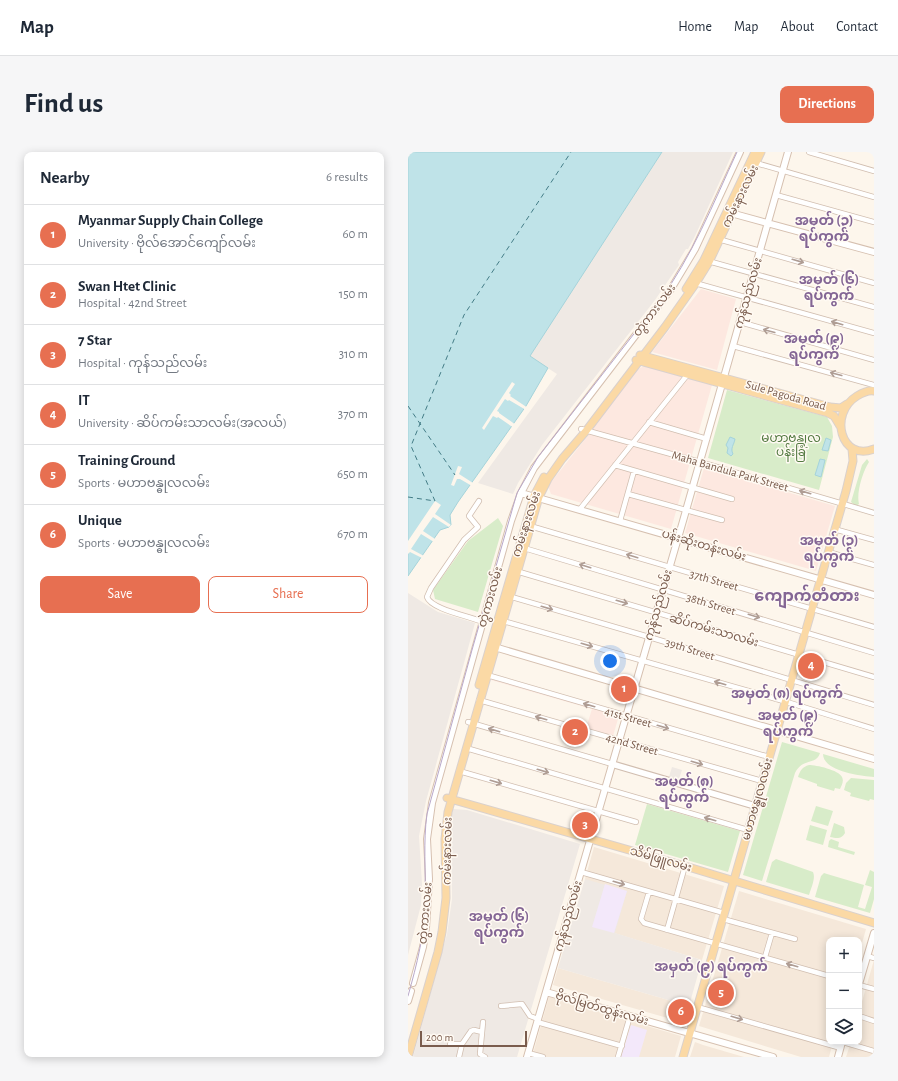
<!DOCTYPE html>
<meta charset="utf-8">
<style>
body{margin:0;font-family:"Alegreya Sans","Noto Sans Myanmar",sans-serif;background:#f6f6f7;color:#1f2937}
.controls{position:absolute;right:12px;bottom:12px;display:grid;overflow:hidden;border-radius:8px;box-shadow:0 2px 10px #0003}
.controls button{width:36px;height:36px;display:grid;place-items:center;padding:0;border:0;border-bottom:1px solid #e0e1e3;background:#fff;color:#1f2937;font:20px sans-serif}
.scale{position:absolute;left:12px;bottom:10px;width:107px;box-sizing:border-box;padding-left:4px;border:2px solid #7a5c4d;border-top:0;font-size:11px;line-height:14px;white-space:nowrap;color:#7a5c4d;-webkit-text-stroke:3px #fffaf3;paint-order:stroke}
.you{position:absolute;left:202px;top:509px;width:14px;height:14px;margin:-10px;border:3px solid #fff;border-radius:50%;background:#1a73e8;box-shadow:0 0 0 6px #1a73e833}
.badge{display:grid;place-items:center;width:26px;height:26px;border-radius:50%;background:#e76f51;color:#fff;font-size:13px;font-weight:700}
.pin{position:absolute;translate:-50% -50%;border:2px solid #fff;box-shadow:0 1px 4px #0006}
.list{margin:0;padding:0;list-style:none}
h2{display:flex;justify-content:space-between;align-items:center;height:52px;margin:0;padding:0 16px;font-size:17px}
h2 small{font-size:13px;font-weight:400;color:#747a83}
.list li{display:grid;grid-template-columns:26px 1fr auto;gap:12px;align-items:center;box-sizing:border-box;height:60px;padding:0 16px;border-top:1px solid #e0e1e3}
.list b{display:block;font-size:15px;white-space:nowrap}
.list p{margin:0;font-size:13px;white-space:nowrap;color:#747a83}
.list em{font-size:13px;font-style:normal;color:#747a83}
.actions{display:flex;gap:8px;padding:12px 16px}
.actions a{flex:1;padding:9px 0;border:1px solid #e76f51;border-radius:8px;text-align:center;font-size:14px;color:#e76f51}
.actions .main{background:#e76f51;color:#fff}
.icon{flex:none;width:22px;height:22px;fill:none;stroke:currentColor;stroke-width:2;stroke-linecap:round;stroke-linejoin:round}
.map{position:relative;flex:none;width:466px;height:905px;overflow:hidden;border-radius:8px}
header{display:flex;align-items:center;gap:24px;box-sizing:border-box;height:56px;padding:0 20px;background:#fff;border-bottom:1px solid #e0e1e3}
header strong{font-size:19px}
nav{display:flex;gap:22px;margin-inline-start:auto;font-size:14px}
.intro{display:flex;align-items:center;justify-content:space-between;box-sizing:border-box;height:96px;padding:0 24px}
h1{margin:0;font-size:28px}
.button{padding:10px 18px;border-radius:8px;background:#e76f51;color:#fff;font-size:14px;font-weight:700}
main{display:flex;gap:24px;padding:0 24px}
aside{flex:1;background:#fff;border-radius:8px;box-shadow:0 2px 10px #0003}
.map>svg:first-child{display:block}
</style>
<header>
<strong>Map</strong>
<nav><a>Home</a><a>Map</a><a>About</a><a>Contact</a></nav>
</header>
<div class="intro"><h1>Find us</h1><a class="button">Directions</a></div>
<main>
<aside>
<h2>Nearby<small>6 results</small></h2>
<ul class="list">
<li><span class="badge">1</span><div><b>Myanmar Supply Chain College</b><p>University · ဗိုလ်အောင်ကျော်လမ်း</p></div><em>60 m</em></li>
<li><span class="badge">2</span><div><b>Swan Htet Clinic</b><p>Hospital · 42nd Street</p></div><em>150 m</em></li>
<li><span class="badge">3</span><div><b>7 Star</b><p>Hospital · ကုန်သည်လမ်း</p></div><em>310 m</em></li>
<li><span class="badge">4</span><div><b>IT</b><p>University · ဆိပ်ကမ်းသာလမ်း(အလယ်)</p></div><em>370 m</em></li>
<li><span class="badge">5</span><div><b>Training Ground</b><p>Sports · မဟာဗန္ဓုလလမ်း</p></div><em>650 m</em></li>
<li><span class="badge">6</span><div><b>Unique</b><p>Sports · မဟာဗန္ဓုလလမ်း</p></div><em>670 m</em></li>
</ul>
<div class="actions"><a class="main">Save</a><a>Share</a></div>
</aside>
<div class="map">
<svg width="466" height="905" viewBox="0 0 466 905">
<rect width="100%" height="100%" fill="#fdf6ec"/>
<path fill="#f5e8da" d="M186,695L316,734L294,808L206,781L177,727Z
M331,739L458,777L451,802V788H421V890H425L421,905H393L291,874Z
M466,808V905H438L443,890H451V860Z
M150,816L281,854L275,871L267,867L256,865L145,833Z
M141,845L273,884L267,905H124Z
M287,890L295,893L336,905H282Z"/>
<path fill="#fde8e0" d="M293,137L328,147L309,218L244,200Z
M236,214L304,233L263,377L143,342L140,334L186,276V272L228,218Z
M296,316L427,354L408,419L277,381Z
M85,523L212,560L205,584L178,576L184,557L83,528Z"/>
<path fill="#efe9e4" d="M254,0H325L287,84L280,97H278L270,110L271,113L264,123L247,148L134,293L110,331L105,342L70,331L149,222L121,204Z
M0,441L30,460L67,471L18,649L11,684L14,732L13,753L0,803Z
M264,615L274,618L271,627L261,625Z
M45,657L59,658L172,692L109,905H5L39,782L44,747L43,665Z
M177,727L219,739L207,781L294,808L281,854L150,816Z"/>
<path fill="#f3e8fa" d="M197,732L219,739L206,781L184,775Z
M223,873L239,878L231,905H213Z"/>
<path fill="#d8ecc9" d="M319,238L419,265L424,274L425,285L411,338L300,306Z
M459,307L461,310C455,319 448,341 451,352L448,354L443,350L454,313Z
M90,366L95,374L70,460L27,447L25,438L60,389Z
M374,590L412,601C408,614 395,605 387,621L354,729L335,723Z
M415,602L466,617V625C452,624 415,619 415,602Z
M401,613C408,613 431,618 434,625C436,629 434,633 432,637L427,636L426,639L409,634V632L390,625C392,619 394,615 401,613Z
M443,626L466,628V648L462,647L461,649L442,644L443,641L436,638L438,631Z
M239,652L332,679L320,720L227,693Z
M408,654L425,659L420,674L403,669Z
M426,671L436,675L437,681C433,688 428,686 422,685Z
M402,673L419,678L415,693L398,688Z
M423,687L431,690L430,695L447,700L446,703L420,695L421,689Z
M368,707L405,720C408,726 403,736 401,743L358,730L364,710Z
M462,718L466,720V747L462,761L407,745L413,724L416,721L419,722L456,733L450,755L457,757L464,735L457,733Z"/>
<path fill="#bfe3e8" stroke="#a5d3da" d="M0,0H254L122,204L140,216L118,254L50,350L42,363L43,373L41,375L32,378L0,424Z
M322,285L327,287C326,293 322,296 325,302L323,304L319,301L320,296L318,293Z
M418,286L423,288L420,299L414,298Z
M412,307L417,308L413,325L407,323Z"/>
<path fill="#fdf6ec" d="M104,230L107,232L101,241L103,243L102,244L120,256L118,258L101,248L100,249L97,247L89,259L91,260V261L108,273L106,276L90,265L89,266L85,264L76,278L74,276Z
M50,314L54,315L51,322L65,331L64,334L52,327H49L46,334L43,333Z
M27,349L33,353L27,362L43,373L41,375L25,365L15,379L27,387L26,390L13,382L3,397L16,404L14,406L2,400L0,402V389Z"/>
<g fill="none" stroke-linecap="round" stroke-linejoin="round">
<path stroke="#437c86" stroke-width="1" stroke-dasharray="5 4" stroke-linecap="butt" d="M0,254L47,323
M0,345L27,349L3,294L56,163L163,0"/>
<defs>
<path id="minor" d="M401,0L466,19
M348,11L466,45
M368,43L466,70
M310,87L466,131
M300,109L466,155
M287,131L466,181
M332,170L466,208
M325,194L466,233
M241,270L299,287
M173,277L292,310L466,361
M207,313L324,347
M220,342L314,368
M71,349L61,364L70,375L56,388L23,436L19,445C23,457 60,464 72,469L76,468
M172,357L280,222
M212,369L226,319
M122,374L466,475
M426,377L466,388
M116,396L466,501
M420,400L466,413
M108,419L466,525
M100,444L241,485L466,553
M95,469L379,550L466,577
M79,523L361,605
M71,548L354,629
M60,570L204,612
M58,596L340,678
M51,619L228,670
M173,720L316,761
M241,740L233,767L236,771L421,824
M315,767L387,787
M259,778L277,714
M459,804L466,806
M357,805L364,781
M451,833L466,837
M93,854L114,852L122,864L130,867
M289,855L433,896
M451,864L466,869
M75,870L72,902L77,905
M129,870L214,894
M435,890L466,899
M42,892H54
M120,901L135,905
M51,905L54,892L63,879L66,878L74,880
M210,905L222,864"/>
<path id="tertiary" d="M204,612L347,654"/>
<path id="secondary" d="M319,60L466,100
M113,341L466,443
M83,494L466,607
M5,831L15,795L18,776L21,727L19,687L24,651L103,369L113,341L126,316L263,137L287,97L332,0
M451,832L466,781
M138,840L365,905
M0,849L3,839
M119,905L275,369L380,0
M430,905L434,890"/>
<path id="primary" d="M278,137L296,108L347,0
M232,203L422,255L433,256L439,252
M228,208L420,261L426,264L432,274
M466,239C460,238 454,241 449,244C420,262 433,310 466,297
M71,533L126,344L136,325
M39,646L277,714L466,771
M0,905L30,800L34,780L38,746L37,687L40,660L131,345L140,327L154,307L178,279L257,175L288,131L301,110L353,0
M275,905L438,339L445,309L444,297"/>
</defs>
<use href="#minor" stroke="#d1beb0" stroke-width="6"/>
<use href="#tertiary" stroke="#d1beb0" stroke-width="8"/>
<use href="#secondary" stroke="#d6c0b0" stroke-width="8"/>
<use href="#primary" stroke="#dad1cd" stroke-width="9"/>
<use href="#minor" stroke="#fff" stroke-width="4.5"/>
<use href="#tertiary" stroke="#fff" stroke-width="5.5"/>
<use href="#secondary" stroke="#fff" stroke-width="6"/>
<use href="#primary" stroke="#fbd9a5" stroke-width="7"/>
<path stroke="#b9a8c9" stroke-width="1" d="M0,844C9,812 17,781 17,747C18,719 15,690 19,662L64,498L109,341L130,305L250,151C284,105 305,52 329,0"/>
</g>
<defs><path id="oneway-shaft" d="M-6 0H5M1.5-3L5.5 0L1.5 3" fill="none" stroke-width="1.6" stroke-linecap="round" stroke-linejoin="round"/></defs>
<g stroke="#af9d94">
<use href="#oneway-shaft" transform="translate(390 109) rotate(16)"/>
<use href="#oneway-shaft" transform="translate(429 171) rotate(-164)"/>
<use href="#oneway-shaft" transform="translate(361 179) rotate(-165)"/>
<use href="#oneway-shaft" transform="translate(428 222) rotate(-165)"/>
<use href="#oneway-shaft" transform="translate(397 340) rotate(-164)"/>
<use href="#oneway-shaft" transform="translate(224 404) rotate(-163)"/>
<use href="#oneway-shaft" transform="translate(177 414) rotate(-163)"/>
<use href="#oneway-shaft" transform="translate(214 450) rotate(16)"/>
<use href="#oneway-shaft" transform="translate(139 456) rotate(16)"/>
<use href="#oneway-shaft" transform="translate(346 464) rotate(17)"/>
<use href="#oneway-shaft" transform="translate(179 493) rotate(16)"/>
<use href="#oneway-shaft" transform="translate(312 531) rotate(-164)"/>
<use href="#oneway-shaft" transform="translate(181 553) rotate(-164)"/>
<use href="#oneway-shaft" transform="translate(133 566) rotate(-164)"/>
<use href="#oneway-shaft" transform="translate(255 575) rotate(16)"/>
<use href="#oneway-shaft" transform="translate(86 578) rotate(-164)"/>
<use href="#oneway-shaft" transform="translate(289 611) rotate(16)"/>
<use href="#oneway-shaft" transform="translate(135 619) rotate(16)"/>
<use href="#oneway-shaft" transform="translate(88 630) rotate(16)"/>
<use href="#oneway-shaft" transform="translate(302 667) rotate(-164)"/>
<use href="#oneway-shaft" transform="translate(211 731) rotate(16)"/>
<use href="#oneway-shaft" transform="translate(384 813) rotate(-164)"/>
<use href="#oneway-shaft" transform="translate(329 866) rotate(16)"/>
</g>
<g text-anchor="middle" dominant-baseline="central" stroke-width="3" stroke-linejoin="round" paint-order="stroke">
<g font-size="12" fill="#7a5c4d" stroke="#fffaf3">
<text transform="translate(332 44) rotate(-64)">ကမ်းနားလမ်း</text>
<text transform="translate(340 141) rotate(-74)">ကုန်သည်လမ်း</text>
<text transform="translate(246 158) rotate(-53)">တွဲကားလမ်း</text>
<text transform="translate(378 243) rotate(16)">Sule Pagoda Road</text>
<text transform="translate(322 319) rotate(16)">Maha Bandula Park Street</text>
<text transform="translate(118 372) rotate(-72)">ကမ်းနားလမ်း</text>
<text transform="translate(296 393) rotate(16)">ပန်းဆိုးတန်းလမ်း</text>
<text transform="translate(306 428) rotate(16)">37th Street</text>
<text transform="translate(82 445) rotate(-74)">တွဲကားလမ်း</text>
<text transform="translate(303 452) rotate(17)">38th Street</text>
<text transform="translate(250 453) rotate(-74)">ကုန်သည်လမ်း</text>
<text transform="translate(306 478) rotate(16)">ဆိပ်ကမ်းသာလမ်း</text>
<text transform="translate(282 497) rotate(17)">39th Street</text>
<text transform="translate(220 565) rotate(16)">41st Street</text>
<text transform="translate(224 592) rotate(16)">42nd Street</text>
<text transform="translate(349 647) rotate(-74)">မဟာဗန္ဓုလလမ်း</text>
<text transform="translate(39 699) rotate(-89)">ကမ်းနားလမ်း</text>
<text transform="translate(253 707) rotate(16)">သိမ်ဖြူလမ်း</text>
<text transform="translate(17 761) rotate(-85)">တွဲကားလမ်း</text>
<text transform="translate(160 764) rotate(-74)">ကုန်သည်လမ်း</text>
<text transform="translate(194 856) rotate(16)">ဗိုလ်မြတ်ထွန်းလမ်း</text>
</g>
<g font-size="12" fill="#537a41" stroke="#fffaf3">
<text x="383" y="286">မဟာဗန္ဓုလ<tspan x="383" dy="14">ပန်းခြံ</tspan></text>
</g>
<g font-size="14" font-weight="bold" fill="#846695" stroke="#fffaf3">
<text x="416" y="69">အမှတ် (၃)<tspan x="416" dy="16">ရပ်ကွက်</tspan></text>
<text x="421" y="128">အမှတ် (၆)<tspan x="421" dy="16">ရပ်ကွက်</tspan></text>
<text x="406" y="187">အမှတ် (၉)<tspan x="406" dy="16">ရပ်ကွက်</tspan></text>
<text x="421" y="389">အမှတ် (၃)<tspan x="421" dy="16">ရပ်ကွက်</tspan></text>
<text x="379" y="542">အမှတ် (၈) ရပ်ကွက်</text>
<text x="380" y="564">အမှတ် (၉)<tspan x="380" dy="16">ရပ်ကွက်</tspan></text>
<text x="276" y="630">အမှတ် (၈)<tspan x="276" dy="16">ရပ်ကွက်</tspan></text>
<text x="91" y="765">အမှတ် (၆)<tspan x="91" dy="16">ရပ်ကွက်</tspan></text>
<text x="303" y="815">အမှတ် (၉) ရပ်ကွက်</text>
</g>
<g font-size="16" font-weight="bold" fill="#846695" stroke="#fffaf3">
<text x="399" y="444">ကျောက်တံတား</text>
</g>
</g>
</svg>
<div class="controls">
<button>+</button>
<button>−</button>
<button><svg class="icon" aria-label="layers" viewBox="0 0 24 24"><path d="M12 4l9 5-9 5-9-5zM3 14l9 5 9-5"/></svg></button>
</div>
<div class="scale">200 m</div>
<div class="you"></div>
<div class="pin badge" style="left:216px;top:537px">1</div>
<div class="pin badge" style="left:167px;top:580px">2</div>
<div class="pin badge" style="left:177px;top:673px">3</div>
<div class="pin badge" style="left:403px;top:514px">4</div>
<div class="pin badge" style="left:313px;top:841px">5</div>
<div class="pin badge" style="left:273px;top:860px">6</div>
</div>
</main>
